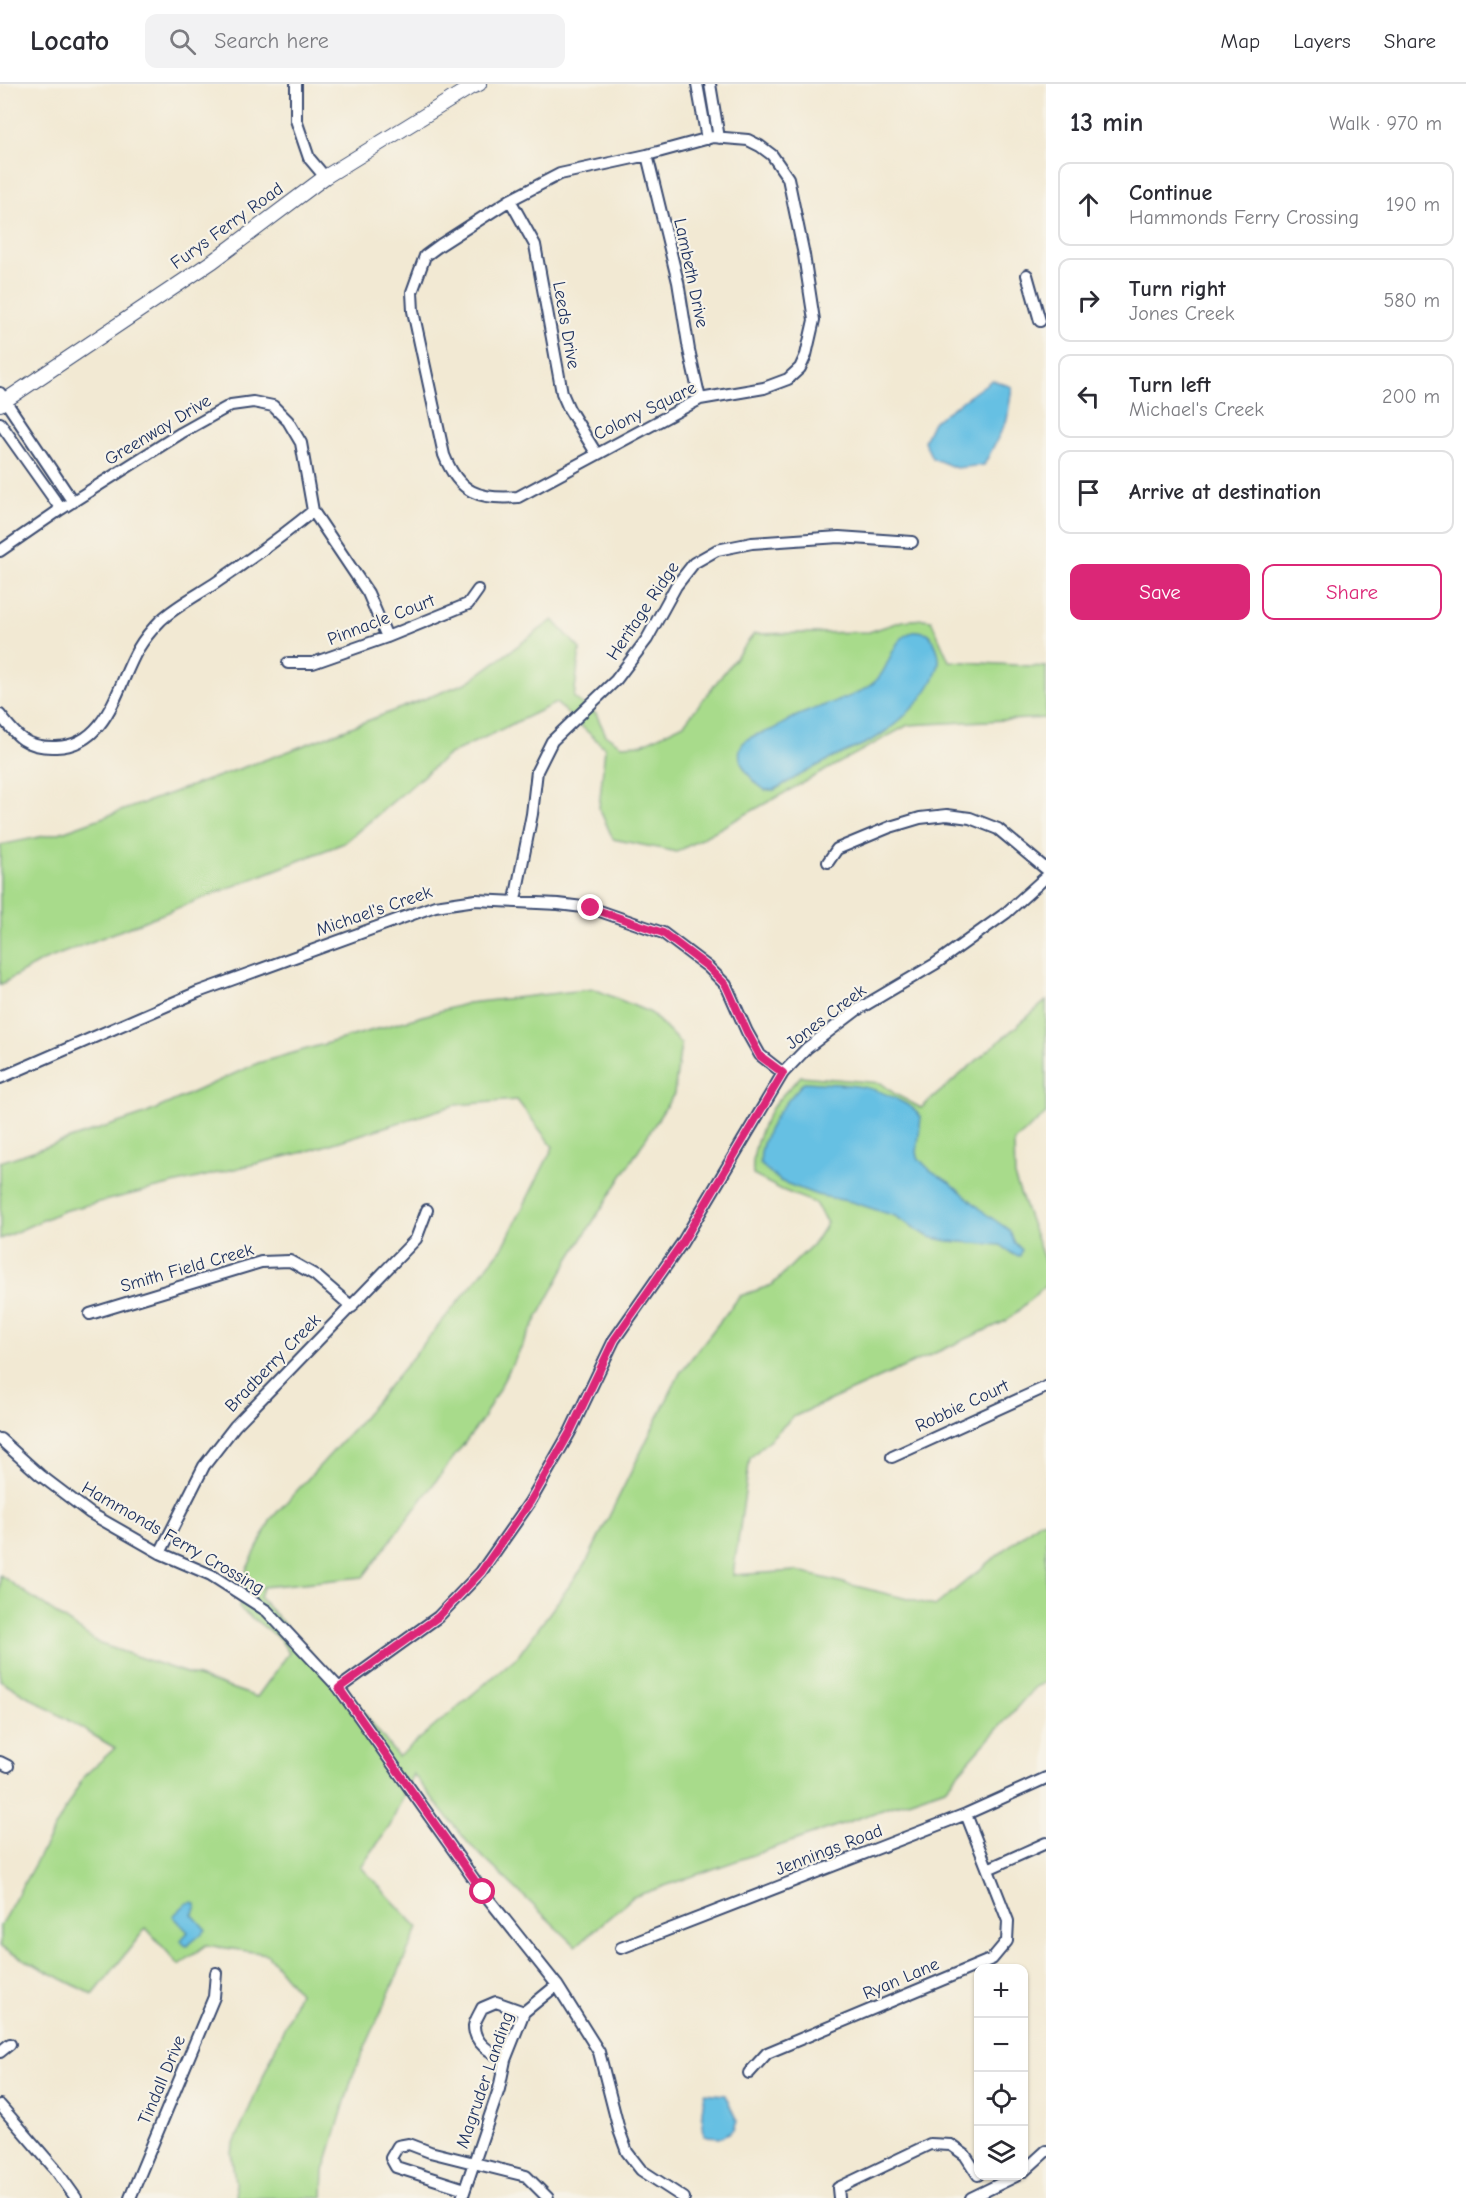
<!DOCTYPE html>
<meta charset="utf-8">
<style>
body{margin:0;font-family:"Comic Neue",sans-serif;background:#f2f2f3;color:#2b2b33}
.controls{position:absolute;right:18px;bottom:18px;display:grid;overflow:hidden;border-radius:12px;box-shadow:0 2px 4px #0004}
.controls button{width:54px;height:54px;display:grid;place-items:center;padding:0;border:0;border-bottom:2px solid #e1e1e2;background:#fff;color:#2b2b33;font:30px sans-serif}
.stop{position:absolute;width:18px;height:18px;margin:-14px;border:4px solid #db2777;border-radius:50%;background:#fff}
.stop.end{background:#db2777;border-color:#fff;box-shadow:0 2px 6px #0008}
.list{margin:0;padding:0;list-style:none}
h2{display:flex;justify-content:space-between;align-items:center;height:78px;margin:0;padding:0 24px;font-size:26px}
h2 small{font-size:20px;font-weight:400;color:#7c7c81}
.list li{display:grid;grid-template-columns:39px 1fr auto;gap:18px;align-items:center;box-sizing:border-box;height:84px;margin:0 12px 12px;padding:0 12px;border:2px solid #e1e1e2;border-radius:12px}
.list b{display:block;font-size:22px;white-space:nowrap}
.list p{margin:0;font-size:20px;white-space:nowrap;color:#7c7c81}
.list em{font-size:20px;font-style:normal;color:#7c7c81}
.actions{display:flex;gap:12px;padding:18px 24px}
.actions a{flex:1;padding:14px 0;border:2px solid #db2777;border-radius:12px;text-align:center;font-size:21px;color:#db2777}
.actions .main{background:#db2777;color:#fff}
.icon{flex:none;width:33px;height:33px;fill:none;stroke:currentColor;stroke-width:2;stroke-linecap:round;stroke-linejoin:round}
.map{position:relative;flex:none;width:1046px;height:2114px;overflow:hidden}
header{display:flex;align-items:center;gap:36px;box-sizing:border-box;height:84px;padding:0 30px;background:#fff;border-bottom:2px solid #e1e1e2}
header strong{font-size:28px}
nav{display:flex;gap:33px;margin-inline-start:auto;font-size:21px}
.search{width:420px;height:54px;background:#f2f2f3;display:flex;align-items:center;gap:15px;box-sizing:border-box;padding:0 21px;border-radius:12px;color:#7c7c81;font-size:22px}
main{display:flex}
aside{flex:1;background:#fff}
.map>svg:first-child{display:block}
</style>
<header>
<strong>Locato</strong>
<div class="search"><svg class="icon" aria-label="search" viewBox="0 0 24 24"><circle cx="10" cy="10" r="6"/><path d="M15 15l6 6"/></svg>Search here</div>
<nav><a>Map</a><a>Layers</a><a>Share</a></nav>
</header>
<main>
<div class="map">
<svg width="1046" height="2114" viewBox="0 0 1046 2114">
<rect width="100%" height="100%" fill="#f7f3e8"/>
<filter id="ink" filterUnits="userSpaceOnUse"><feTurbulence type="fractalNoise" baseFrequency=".0167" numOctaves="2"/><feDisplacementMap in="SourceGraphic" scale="12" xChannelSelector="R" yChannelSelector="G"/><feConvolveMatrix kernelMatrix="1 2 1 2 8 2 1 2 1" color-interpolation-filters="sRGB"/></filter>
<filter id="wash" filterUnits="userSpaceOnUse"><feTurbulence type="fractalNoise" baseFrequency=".008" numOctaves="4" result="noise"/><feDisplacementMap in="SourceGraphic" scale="24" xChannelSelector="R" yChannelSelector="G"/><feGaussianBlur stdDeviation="1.35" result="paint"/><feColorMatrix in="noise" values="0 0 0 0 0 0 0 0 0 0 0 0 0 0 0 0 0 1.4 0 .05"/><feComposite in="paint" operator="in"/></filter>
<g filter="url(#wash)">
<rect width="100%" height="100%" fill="#f2e9d3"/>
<path fill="#a8db8b" stroke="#628574" stroke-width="1.5" d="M923,535L931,536L949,577L1046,583V634L908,641L677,768L613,755L599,724L605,664L556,619L448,671L344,759L40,878L0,901V761L59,749L284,669L468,598L553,536L580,565L574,614L596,630L606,651L621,661L642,660L684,640L754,550L869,548L902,537Z
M594,905L651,929L681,960L674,1010L570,1174L482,1336L363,1493L263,1503L260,1514L358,1621L398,1673L518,1572L586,1479L680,1289L740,1212L772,1201L815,1158L827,1139L815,1119L782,1106L753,1091C751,1070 760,1046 770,1028C776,1015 791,1003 801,992L881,999L895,1010L921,1024L1046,917V1030L1014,1057L1015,1095L1046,1181V1201L1008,1236L793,1333L750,1374L733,1491L796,1487L935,1522L1039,1438L1046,1436V1598L1035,1603L945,1704L633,1813L576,1862L469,1760L413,1690L390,1742L361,1783L418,1844L353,1991L324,2087L323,2114H237L231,2067L299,1909L267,1870L206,1861L179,1881L146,1844L93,1911L0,1863V1842L84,1692L115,1664L0,1596V1491L100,1560L257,1613L289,1569L280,1555L239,1524L244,1491L271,1435L357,1341L503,1163L553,1063L517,1016L455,1021L308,1067L63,1127L0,1155V1078L145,1030L258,979L468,919Z"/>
<path fill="#66c0e3" stroke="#4078a0" stroke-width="1.5" d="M992,296L1012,303L1007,336L984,381L956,384L932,374L924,357L933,338Z
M918,547L928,549C934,557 940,567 939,578C935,607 900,639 876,654C865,661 851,665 839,671C817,681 795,694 774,706H765C752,697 729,673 745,657C752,651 763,649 771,646C782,641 792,633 804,629C826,619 852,615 872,600C893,585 889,550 918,547Z
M804,998C842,1001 868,998 902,1018C910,1022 915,1025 921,1033L917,1069L919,1075L930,1086L952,1100L986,1130L1009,1146L1015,1159L1022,1166L1020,1172L1014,1171L1001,1161L948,1157L929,1153L895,1132L852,1118L817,1111L780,1097L760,1080C760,1047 783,1021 804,998Z
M187,1819L192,1818L196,1820V1825L192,1830L206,1846L187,1862L183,1860L181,1856L188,1848L173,1832Z
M705,2009L725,2011L737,2037L734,2046L722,2053L704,2052L702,2027Z"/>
</g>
<g filter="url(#ink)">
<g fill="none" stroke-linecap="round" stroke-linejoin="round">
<defs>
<path id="street" d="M296,0V36L309,74L325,93
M697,0L707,55
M710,0L719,54
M713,53L748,56L760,62L772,71L788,94L804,171L814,236L806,271L800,284L788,295L764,304L700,315L518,413C479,416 459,409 444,371L413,227L412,208L425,172L440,161L510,116L560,90L647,71Z
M647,71L678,198L689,266L700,315
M510,116L535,161L562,309L569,325L596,369
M1027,191L1040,237
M0,309L73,418
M0,339L61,425
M313,427L368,509L387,553
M0,467L61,425L181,349L231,321L253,318L273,322L288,337L301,359L313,427C281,453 248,477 214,500C197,511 176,522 161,536C153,544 144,555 138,565C117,601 108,662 56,663C26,664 17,653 0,631
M288,579H313L387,553L468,520L478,506
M828,778L837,765L890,743L920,734L947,731L970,734L998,745L1046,785
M515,816L532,730L537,687L552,657L616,596L647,555L676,502L694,479L717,466L752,459L839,453L912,458
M0,994L198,908L435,822L476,816L558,820L591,824L663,849L708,883L726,901L747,948L760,971L783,989
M90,1230L261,1178L290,1177L315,1191L352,1223
M0,1355L40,1391L90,1429L160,1469L211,1491L267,1527L339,1604L483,1808L557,1901L599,1968L619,2046L627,2068L641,2086L684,2114
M892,1373L1046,1303
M160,1469L204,1382L235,1342L416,1155L427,1126
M339,1604L438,1533L481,1488L530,1418L570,1348L614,1256L682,1159L783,989L807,964L857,926L935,880L1006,829L1046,793
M0,1678L8,1682
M988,1785L1046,1759
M621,1864L966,1730L1046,1694
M0,1968L10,1960
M505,1976C492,1969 474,1960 474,1942C475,1936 480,1929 482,1924L496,1918L524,1928
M749,1989L767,1969L992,1875L1007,1857L1008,1837L966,1730
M0,2021L56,2086L76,2114
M1024,2087L1046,2067
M465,2105L396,2083L391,2074L398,2062L409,2060L430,2068L526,2092L548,2114
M130,2114L214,1913L216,1889
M462,2114L499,2005L505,1976L524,1928L557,1901
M839,2114L838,2104L930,2060L951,2061L965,2071L978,2091
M971,2114L1016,2092"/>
<path id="secondary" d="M0,320L213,177L325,93L471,3L479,0"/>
</defs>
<use href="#street" stroke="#3b4b70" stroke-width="14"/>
<use href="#secondary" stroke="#3b4b70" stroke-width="16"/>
<use href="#street" stroke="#fff" stroke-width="10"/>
<use href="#secondary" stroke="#fff" stroke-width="14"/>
</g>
</g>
<g fill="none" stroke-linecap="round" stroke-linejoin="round" filter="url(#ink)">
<path stroke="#db2777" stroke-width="8" d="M483,1808L339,1604L438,1533L481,1488L530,1418L570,1348L614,1256L682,1159L783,989L760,972L747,948L726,901L708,883L663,849L591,824"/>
</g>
<g text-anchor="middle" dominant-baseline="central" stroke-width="4.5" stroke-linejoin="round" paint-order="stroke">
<g font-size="18" fill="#1b2f5e" stroke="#f7f3e8">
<text transform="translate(227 142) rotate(-36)">Furys Ferry Road</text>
<text transform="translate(691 189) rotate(78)">Lambeth Drive</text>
<text transform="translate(566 241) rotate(80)">Leeds Drive</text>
<text transform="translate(645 327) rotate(-26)">Colony Square</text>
<text transform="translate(158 346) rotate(-31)">Greenway Drive</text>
<text transform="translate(643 527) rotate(-56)">Heritage Ridge</text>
<text transform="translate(381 536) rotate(-21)">Pinnacle Court</text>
<text transform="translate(374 827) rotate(-19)">Michael's Creek</text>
<text transform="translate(826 933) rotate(-37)">Jones Creek</text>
<text transform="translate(187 1184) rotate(-16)">Smith Field Creek</text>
<text transform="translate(273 1279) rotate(-46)">Bradberry Creek</text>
<text transform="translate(962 1322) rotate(-25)">Robbie Court</text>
<text transform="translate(173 1454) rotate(30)">Hammonds Ferry Crossing</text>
<text transform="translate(829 1766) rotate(-21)">Jennings Road</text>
<text transform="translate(901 1895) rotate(-23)">Ryan Lane</text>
<text transform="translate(162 1996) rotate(-67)">Tindall Drive</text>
<text transform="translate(485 1996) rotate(-71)">Magruder Landing</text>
</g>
</g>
</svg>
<div class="controls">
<button>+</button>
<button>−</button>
<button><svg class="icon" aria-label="locate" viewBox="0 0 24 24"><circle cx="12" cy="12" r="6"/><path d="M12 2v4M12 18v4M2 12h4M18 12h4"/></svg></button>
<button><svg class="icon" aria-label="layers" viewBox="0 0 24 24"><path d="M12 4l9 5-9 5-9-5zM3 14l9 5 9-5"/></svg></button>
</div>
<div class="stop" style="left:483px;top:1808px"></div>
<div class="stop end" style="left:591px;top:824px"></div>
</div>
<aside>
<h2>13 min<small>Walk · 970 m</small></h2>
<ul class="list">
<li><svg class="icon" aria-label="ahead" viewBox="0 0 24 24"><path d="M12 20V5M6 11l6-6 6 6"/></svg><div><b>Continue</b><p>Hammonds Ferry Crossing</p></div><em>190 m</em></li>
<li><svg class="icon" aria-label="right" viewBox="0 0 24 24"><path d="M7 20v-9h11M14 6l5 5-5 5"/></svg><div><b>Turn right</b><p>Jones Creek</p></div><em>580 m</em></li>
<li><svg class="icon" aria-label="left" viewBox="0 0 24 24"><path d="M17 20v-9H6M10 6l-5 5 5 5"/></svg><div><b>Turn left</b><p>Michael's Creek</p></div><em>200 m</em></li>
<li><svg class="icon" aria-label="arrive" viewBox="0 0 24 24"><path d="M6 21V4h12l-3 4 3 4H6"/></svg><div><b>Arrive at destination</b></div></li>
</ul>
<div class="actions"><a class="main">Save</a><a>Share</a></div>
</aside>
</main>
